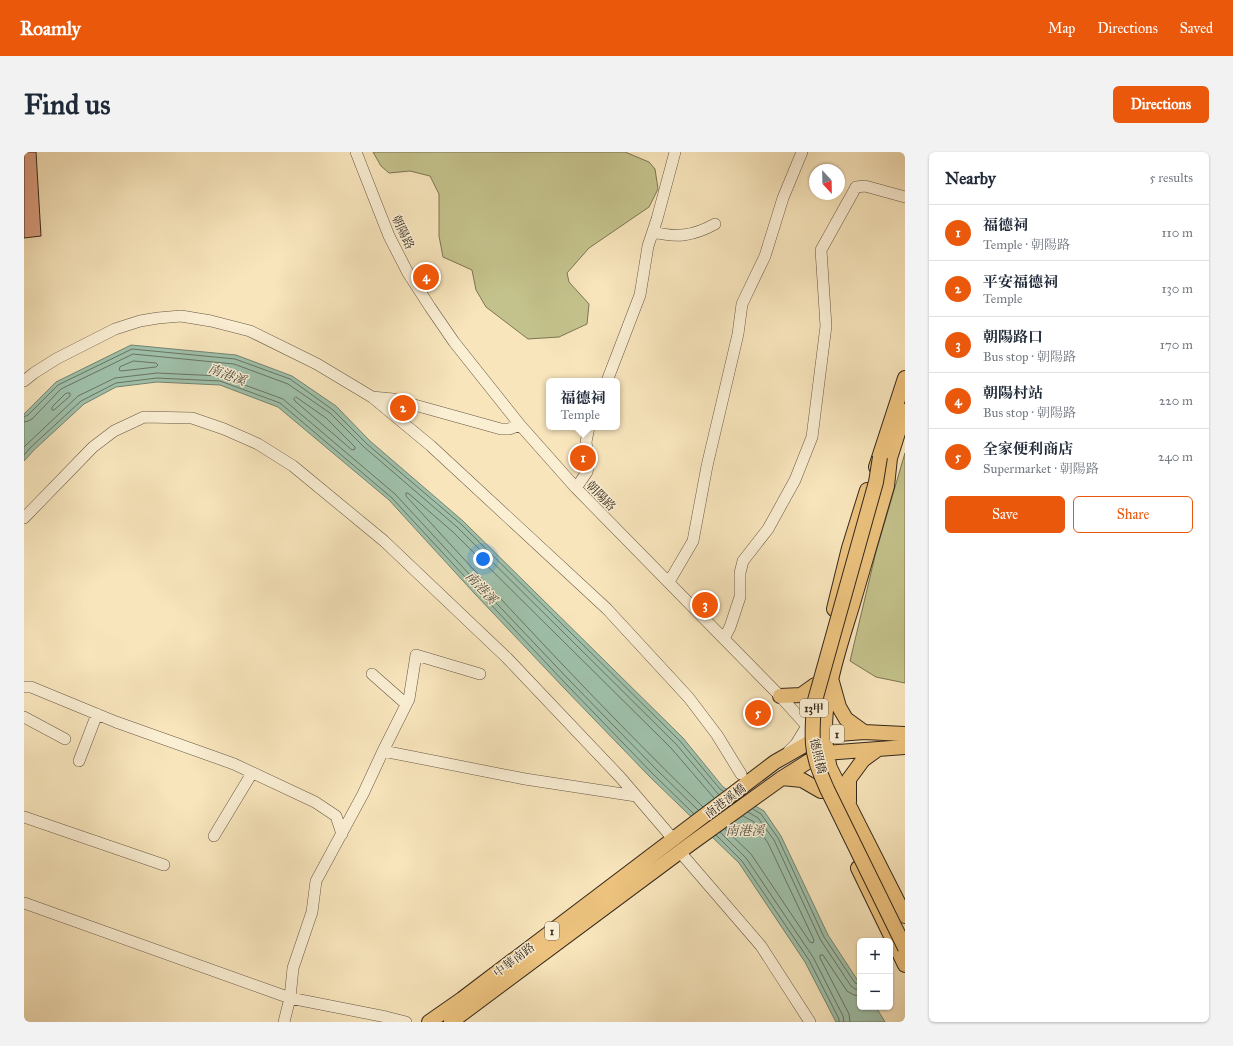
<!DOCTYPE html>
<meta charset="utf-8">
<style>
body{margin:0;font-family:"IM FELL Great Primer","Noto Serif TC",serif;background:#f2f2f3;color:#1f2937}
.controls{position:absolute;right:12px;bottom:12px;display:grid;overflow:hidden;border-radius:6px;box-shadow:0 1px 3px #0004}
.controls button{width:36px;height:36px;display:grid;place-items:center;padding:0;border:0;border-bottom:1px solid #e0e1e3;background:#fff;color:#1f2937;font:20px sans-serif}
.compass{position:absolute;left:785px;top:12px;width:36px;height:36px;border-radius:50%;background:#fff;box-shadow:0 1px 3px #0004;rotate:158deg}
.you{position:absolute;left:459px;top:407px;width:14px;height:14px;margin:-10px;border:3px solid #fff;border-radius:50%;background:#1a73e8;box-shadow:0 0 0 6px #1a73e833}
.badge{display:grid;place-items:center;width:26px;height:26px;border-radius:50%;background:#ea580c;color:#fff;font-size:13px;font-weight:700}
.pin{position:absolute;translate:-50% -50%;border:2px solid #fff;box-shadow:0 1px 4px #0006}
.popup{position:absolute;left:522px;top:226px;width:74px;height:52px;box-sizing:border-box;display:grid;place-content:center;border-radius:6px;background:#fff;filter:drop-shadow(0 1px 3px #0005);font-size:13px;white-space:nowrap;color:#747a83}
.popup b{font-size:15px;color:#1f2937}
.popup::after{content:'';position:absolute;left:50%;top:100%;margin-left:-8px;border:8px solid transparent;border-top-color:#fff}
.list{margin:0;padding:0;list-style:none}
h2{display:flex;justify-content:space-between;align-items:center;height:52px;margin:0;padding:0 16px;font-size:17px}
h2 small{font-size:13px;font-weight:400;color:#747a83}
.list li{display:grid;grid-template-columns:26px 1fr auto;gap:12px;align-items:center;box-sizing:border-box;height:56px;padding:0 16px;border-top:1px solid #e0e1e3}
.list b{display:block;font-size:15px;white-space:nowrap}
.list p{margin:0;font-size:13px;white-space:nowrap;color:#747a83}
.list em{font-size:13px;font-style:normal;color:#747a83}
.actions{display:flex;gap:8px;padding:12px 16px}
.actions a{flex:1;padding:9px 0;border:1px solid #ea580c;border-radius:6px;text-align:center;font-size:14px;color:#ea580c}
.actions .main{background:#ea580c;color:#fff}
.map{position:relative;flex:none;width:881px;height:870px;overflow:hidden;border-radius:6px}
header{display:flex;align-items:center;gap:24px;box-sizing:border-box;height:56px;padding:0 20px;background:#ea580c;color:#fff}
header strong{font-size:19px}
nav{display:flex;gap:22px;margin-inline-start:auto;font-size:14px}
.intro{display:flex;align-items:center;justify-content:space-between;box-sizing:border-box;height:96px;padding:0 24px}
h1{margin:0;font-size:28px}
.button{padding:10px 18px;border-radius:6px;background:#ea580c;color:#fff;font-size:14px;font-weight:700}
main{display:flex;gap:24px;padding:0 24px}
aside{flex:1;background:#fff;border-radius:6px;box-shadow:0 1px 3px #0004}
.map>svg:first-child{display:block}
</style>
<header>
<strong>Roamly</strong>
<nav><a>Map</a><a>Directions</a><a>Saved</a></nav>
</header>
<div class="intro"><h1>Find us</h1><a class="button">Directions</a></div>
<main>
<div class="map">
<svg width="881" height="870" viewBox="0 0 881 870">
<rect width="100%" height="100%" fill="#f8e5bc"/>
<filter id="stains"><feTurbulence type="fractalNoise" baseFrequency=".005" numOctaves="4"/><feColorMatrix values="0 0 0 0 .2 0 0 0 0 .09 0 0 0 0 .02 0 0 0 .5 -.17"/></filter>
<radialGradient id="worn" r=".72"><stop offset=".6" stop-color="#630" stop-opacity="0"/><stop offset="1" stop-color="#630" stop-opacity=".3"/></radialGradient>
<path fill="#c4c28c" stroke="#7c7554" d="M349,0H601L625,10L631,17L634,37L625,55L565,96L543,121L545,130L565,152L563,172L535,185L504,187L462,155L452,138L448,118L419,105L415,84V42L406,24L386,19L365,21L357,14Z
M881,301V531L852,525L826,509L852,400Z"/>
<path fill="#9fc0aa" stroke="#758371" d="M107,193L212,203L268,224L312,254L346,289L439,369L659,586L699,635L740,659L757,684L804,783L836,832V855H852L861,870H812L781,810L715,711L626,625L540,536L451,442L365,348L254,255L196,233L133,230L92,235L60,252L10,298L0,309V262L32,230Z"/>
<g fill="none" stroke-linecap="round" stroke-linejoin="round">
<path stroke="#6a7463" stroke-width="1" d="M110,209L132,211L134,213L132,215L97,219L95,218L96,215Z
M44,241H46V244L30,258H28V255L41,242Z
M272,245L302,266L331,295V297L328,298L271,249L270,247Z
M0,265L4,263L34,233L108,197L211,207L266,227L309,258L343,292L437,372L656,589L696,637L699,639
M0,270L4,269L8,267L37,237L109,202L210,212L264,232L306,261L340,295L433,375L652,592L695,643
M0,295L54,244L91,226L133,221L196,224L259,247L371,342L458,436L547,530L633,618L674,658
M0,303L7,295L57,249L92,231L133,226L196,229L256,251L368,346L454,439L543,533L629,622L670,662
M679,655C576,555 479,450 382,344V341H384L429,380L647,596L690,646
M729,657L737,662L754,686L800,785L831,831L836,833
M724,660L734,666L750,688L796,787L827,834L831,837L836,838
M701,677L727,702L786,790L789,791L790,788L744,691L730,670L719,664
M696,680L722,706L789,805L819,864L820,870
M692,683L718,709L785,808L815,867V870
M826,870L825,862L796,806V803H799L823,839L830,843L836,844"/>
</g>
<path fill="#dc9e80" stroke="#35281c" d="M0,0H12L17,84L0,86Z"/>
<g fill="none" stroke-linecap="round" stroke-linejoin="round">
<defs>
<path id="minor" d="M332,0L365,84L384,121L406,155L430,190L496,273L552,336L756,544L791,583
M629,80C653,86 669,84 691,72
M0,229L10,221L32,207L91,177L116,169L134,166L157,164L187,169L226,179L293,212L348,245L407,294L583,457L665,546L693,583L717,622
M583,229L616,143L624,94L633,67L651,0
M348,245L369,247L477,277H485L496,273
M552,336L563,320L565,311L562,290L565,275
M0,366L69,295L90,279L120,265L168,266L200,277L234,292L269,314L360,389L483,506L596,625L650,688
M645,430L669,389L683,314L714,182L718,152L741,104L759,46L778,0
M700,487L706,475L716,445V421L719,409L744,377L771,328L788,285L802,174L797,98L832,35L841,34L881,45
M348,522L382,552
M0,535H7L92,570L210,612L291,650L312,664L318,682
M0,565L41,587
M359,599L385,547L392,503L456,522
M765,599L772,592L783,574
M55,609L73,562
M0,665L140,713
M190,684L228,621
M656,700L737,794L786,870
M0,751L266,846L362,865L382,870
M260,870L266,846L269,816L288,760L292,729L339,642L359,599L501,627L612,644"/>
<path id="major" d="M881,259L866,306L863,334C852,373 840,412 829,451C813,504 791,561 806,616L881,764
M852,315L881,226
M810,457L825,396L843,338
M808,530L815,555L822,567L840,580
M756,544L777,543L791,533
M758,626L778,628L797,639
M825,650V627L839,608L854,597
M834,716L881,813
M405,870L438,847L751,610L793,586L801,583L840,580L881,582
M427,870L665,693L758,626L785,609L801,601L881,595"/>
</defs>
<use href="#minor" stroke="#665744" stroke-width="12"/>
<use href="#major" stroke="#35281c" stroke-width="16"/>
<use href="#minor" stroke="#faeed3" stroke-width="11"/>
<use href="#major" stroke="#ecc27e" stroke-width="14"/>
<defs>
<path id="major-bridge" d="M856,305L852,330L790,552C789,565 788,579 789,592C790,608 797,623 803,637L881,796"/>
</defs>
<use href="#major-bridge" stroke="#35281c" stroke-width="16" stroke-linecap="butt"/>
<use href="#major-bridge" stroke="#ecc27e" stroke-width="14"/>
</g>
<g text-anchor="middle" dominant-baseline="central" stroke-width="3" stroke-linejoin="round" paint-order="stroke">
<g fill="#faeed3" stroke="#706353" stroke-width="1">
<rect x="776" y="547" width="28" height="18" rx="3"/>
<rect x="806" y="573" width="14" height="18" rx="3"/>
<rect x="521" y="770" width="14" height="18" rx="3"/>
</g>
<g font-size="11" font-weight="bold" fill="#35281c">
<text x="790" y="556">13甲</text>
<text x="813" y="582">1</text>
<text x="528" y="779">1</text>
</g>
<g font-size="12" fill="#35281c" stroke="#faeed3">
<text transform="translate(379 80) rotate(65)">朝陽路</text>
<text transform="translate(577 344) rotate(46)">朝陽路</text>
<text transform="translate(794 604) rotate(77)">德照橋</text>
<text transform="translate(701 649) rotate(-37)">南港溪橋</text>
<text transform="translate(490 808) rotate(-37)">中華南路</text>
</g>
<g font-size="13" font-style="italic" fill="#504e40" stroke="#faeed3">
<text transform="translate(203 223) rotate(21)">南港溪</text>
<text transform="translate(457 436) rotate(47)">南港溪</text>
<text x="721" y="679">南港溪</text>
</g>
</g>
<rect width="100%" height="100%" filter="url(#stains)"/>
<rect width="100%" height="100%" fill="url(#worn)"/>
</svg>
<div class="controls">
<button>+</button>
<button>−</button>
</div>
<svg class="compass" viewBox="-18 -18 36 36"><path d="M0-13l5 13h-10z" fill="#e53935"/><path d="M0 13l5-13h-10z" fill="#747a83"/></svg>
<div class="you"></div>
<div class="pin badge" style="left:559px;top:306px">1</div>
<div class="popup"><b>福德祠</b>Temple</div>
<div class="pin badge" style="left:379px;top:256px">2</div>
<div class="pin badge" style="left:681px;top:453px">3</div>
<div class="pin badge" style="left:402px;top:125px">4</div>
<div class="pin badge" style="left:734px;top:561px">5</div>
</div>
<aside>
<h2>Nearby<small>5 results</small></h2>
<ul class="list">
<li><span class="badge">1</span><div><b>福德祠</b><p>Temple · 朝陽路</p></div><em>110 m</em></li>
<li><span class="badge">2</span><div><b>平安福德祠</b><p>Temple</p></div><em>130 m</em></li>
<li><span class="badge">3</span><div><b>朝陽路口</b><p>Bus stop · 朝陽路</p></div><em>170 m</em></li>
<li><span class="badge">4</span><div><b>朝陽村站</b><p>Bus stop · 朝陽路</p></div><em>220 m</em></li>
<li><span class="badge">5</span><div><b>全家便利商店</b><p>Supermarket · 朝陽路</p></div><em>240 m</em></li>
</ul>
<div class="actions"><a class="main">Save</a><a>Share</a></div>
</aside>
</main>
